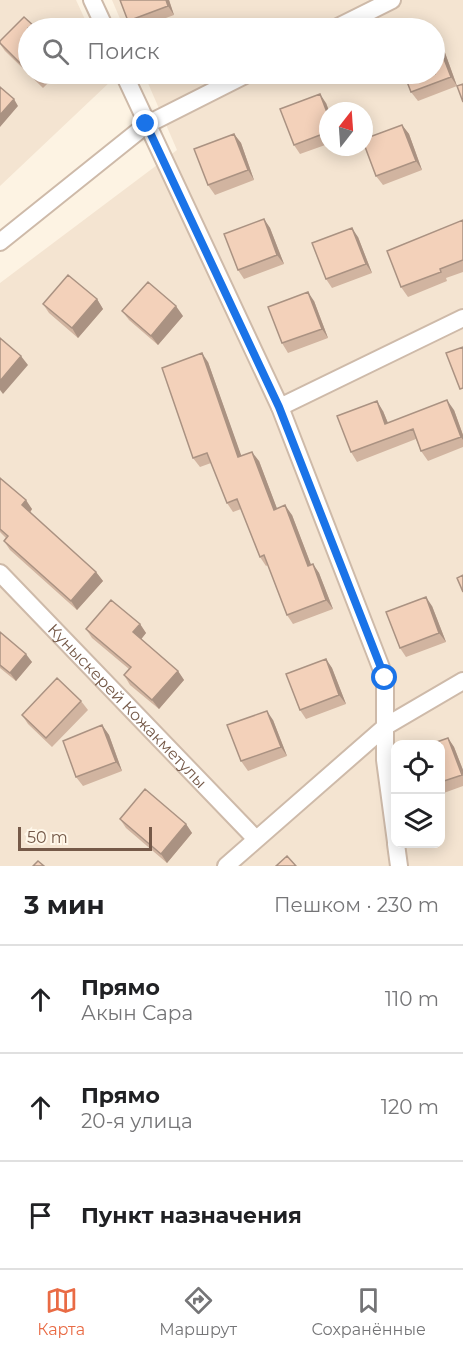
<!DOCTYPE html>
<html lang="ru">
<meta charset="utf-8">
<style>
body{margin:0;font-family:Montserrat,sans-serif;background:#f2f2f2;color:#202124}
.controls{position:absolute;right:18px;bottom:18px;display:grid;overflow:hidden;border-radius:12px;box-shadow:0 3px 15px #0003}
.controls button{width:54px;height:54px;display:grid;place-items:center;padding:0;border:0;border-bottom:2px solid #e0e0e0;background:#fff;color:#202124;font:30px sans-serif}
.compass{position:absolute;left:319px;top:102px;width:54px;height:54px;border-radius:50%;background:#fff;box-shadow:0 3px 15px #0003;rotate:17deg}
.scale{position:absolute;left:18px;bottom:15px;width:134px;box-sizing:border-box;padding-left:6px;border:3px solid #755948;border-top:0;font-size:16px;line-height:21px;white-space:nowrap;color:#755948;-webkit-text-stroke:4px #fff7e9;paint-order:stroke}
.stop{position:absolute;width:18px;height:18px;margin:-14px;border:4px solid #1a73e8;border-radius:50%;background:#fff}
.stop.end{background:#1a73e8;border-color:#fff;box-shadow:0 2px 6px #0008}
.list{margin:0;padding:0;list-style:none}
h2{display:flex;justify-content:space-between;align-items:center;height:78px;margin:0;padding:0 24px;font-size:26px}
h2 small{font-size:20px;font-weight:400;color:#757577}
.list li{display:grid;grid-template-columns:39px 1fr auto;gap:18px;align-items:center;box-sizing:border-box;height:108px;padding:0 24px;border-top:2px solid #e0e0e0}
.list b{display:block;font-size:22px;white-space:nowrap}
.list p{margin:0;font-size:20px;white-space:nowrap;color:#757577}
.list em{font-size:20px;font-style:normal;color:#757577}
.icon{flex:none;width:33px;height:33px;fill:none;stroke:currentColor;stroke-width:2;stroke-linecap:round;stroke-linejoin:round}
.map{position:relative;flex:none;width:463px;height:866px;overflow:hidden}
.search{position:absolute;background:#fff;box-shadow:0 3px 15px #0003;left:18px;right:18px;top:18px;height:66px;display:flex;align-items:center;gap:15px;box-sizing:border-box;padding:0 21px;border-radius:33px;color:#757577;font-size:22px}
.sheet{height:402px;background:#fff}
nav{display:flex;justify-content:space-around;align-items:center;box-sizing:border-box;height:84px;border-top:2px solid #e0e0e0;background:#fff;font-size:16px;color:#757577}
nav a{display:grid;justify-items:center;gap:3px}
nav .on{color:#e96b45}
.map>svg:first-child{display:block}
</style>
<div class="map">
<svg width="463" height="866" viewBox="0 0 463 866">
<rect width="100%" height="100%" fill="#fdf3e3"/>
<path fill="#f4e4d1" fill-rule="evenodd" d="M0,0H76L89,28H28V74H108L111,81L0,186Z
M112,0H463V866H0V283L177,150L144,74H434V28H124ZM328,111H364V147H328ZM396,744H440V844H396Z"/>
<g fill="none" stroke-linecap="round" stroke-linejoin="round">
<defs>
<g id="street">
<path d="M92,0L105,28"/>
<path d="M336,28L392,0"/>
<path d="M124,74L280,407L385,678V760L396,842"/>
<path d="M0,242L146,125L247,74"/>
<path d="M280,407L463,318"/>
<path id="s1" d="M0,573L255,838"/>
<path d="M396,844L399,866"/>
<path d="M226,866L386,726L463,681"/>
</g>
</defs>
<use href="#street" stroke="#cebaa9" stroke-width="20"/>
<use href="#street" stroke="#fff" stroke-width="16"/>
</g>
<path fill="#d1b4a0" d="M120,0H169L174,15L139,28H133L128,21Z
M28,28V74H57L43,88L5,51L0,44Z
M437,41L444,50L457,86L418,101L411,92Z
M326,103L329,111H328V144L300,154L294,145Z
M402,125L409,134L422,170L383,185L376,176Z
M234,134L241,143L254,180L215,195L208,185Z
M264,219L270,228L284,264L244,279L238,270Z
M463,220V272L446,278L447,281L408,297L401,287Z
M358,237L372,273L332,288L326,279Z
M97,299L103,309L78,338L49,313L43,304Z
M314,301L328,338L288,353L282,343Z
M122,311L183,316L158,345L129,320Z
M208,362L241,456L259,461L277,509L292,515L311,565L313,564L319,573L333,609L293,624L287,615L268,565L266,566L260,557L241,509L233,512L227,503L211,463L200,467L193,458Z
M454,410L463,435V447L428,461L421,451L416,439L357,462L351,452L383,411L388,423Z
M0,478L32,509L30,513L96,572L103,581L77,610L10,550L4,541L6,538L0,532Z
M432,606L446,642L406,657L400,648Z
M140,624L146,633L141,639L178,671L184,680L159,709L130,685L124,675L129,669L92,638L86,629Z
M0,632L32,662L16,681L0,668Z
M326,659L332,668L346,704L306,719L300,710Z
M81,701L88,710L52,747L28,724L22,715Z
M273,720L287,756L248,771L241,761Z
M102,725L109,735L122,771L83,786L76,777Z
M448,738L454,747L463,770V786L441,794V744Z
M120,819L186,824L192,833L167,863L126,828Z"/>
<path fill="#aa9282" d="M166,0H169L174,15L168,6Z
M437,41L444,50L457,86L451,77Z
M320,94L326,103L329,111H328V115Z
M14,99L18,106L0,127V115Z
M402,125L409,134L422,170L416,161Z
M234,134L241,143L254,180L248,170Z
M264,219L270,228L284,264L277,255Z
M352,228L358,237L372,273L366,264Z
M308,292L314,301L328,338L322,329Z
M97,299L103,309L78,338L72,328Z
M176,306L183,316L158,345L151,336Z
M202,353L208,362L245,466L238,457Z
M21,356L28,365L3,394L0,390V381Z
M447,400L454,410L463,435V440L461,437Z
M377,401L383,411L392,433L385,424Z
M252,452L259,461L281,519L274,510Z
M26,500L32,509L28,515L22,505Z
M285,505L292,515L315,575L308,566Z
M313,564L319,573L333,609L326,600Z
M96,572L103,581L77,610L71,601Z
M426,597L432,606L446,642L439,633Z
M140,624L146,633L139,642L133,632Z
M26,654L32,662L16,681L10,673Z
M326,659L332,668L346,704L339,695Z
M178,671L184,680L159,709L152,700Z
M267,711L273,720L287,756L281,747Z
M102,725L109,735L122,771L116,762Z
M448,738L454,747L463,770V776Z
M186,824L192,833L167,863L161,854Z"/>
<path fill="#f3d1ba" stroke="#aa9282" stroke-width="1.5" d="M120,0H166L168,6L128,21Z
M24,17L36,28H28V71L0,43V41Z
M437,41L451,77L411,92L404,74H435V42Z
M31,74H41L36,79Z
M463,84V102L457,86Z
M0,87L14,99L0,115Z
M320,94L328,115V132L294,145L280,109Z
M402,125L416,161L376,176L364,144V139Z
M234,134L248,170L208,185L194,149Z
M264,219L277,255L238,270L224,234Z
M463,220V260L440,269L441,272L401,287L387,251Z
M352,228L366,264L326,279L312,243Z
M68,275L97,299L72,328L43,304Z
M148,282L176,306L151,336L122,311Z
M308,292L322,329L282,343L268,307Z
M0,338L21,356L0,381Z
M463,347V388L460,389L446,353Z
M202,353L238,457L252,452L274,510L285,505L308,566L313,564L326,600L287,615L264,555L260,557L237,499L227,503L207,453L193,458L162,368Z
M447,400L461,437L421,451L413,429L351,452L337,416L377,401L385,424Z
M0,478L26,500L22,505L96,572L71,601L4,541L8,536L0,529Z
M463,575V592L457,578Z
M426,597L439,633L400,648L386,612Z
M111,600L140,624L133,632L178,671L152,700L124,675L131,667L86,629Z
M0,632L26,654L10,673L0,665Z
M326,659L339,695L300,710L286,674Z
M57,678L81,701L46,738L22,715Z
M267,711L281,747L241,761L227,725Z
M102,725L116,762L76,777L63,741Z
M448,738L462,775L441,782V744H431Z
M145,789L186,824L161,854L120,819Z
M287,856L296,866H276Z
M38,861L44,866H33Z"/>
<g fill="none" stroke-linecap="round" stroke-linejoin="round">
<path stroke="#1a73e8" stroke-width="8" d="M146,124L279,407L385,678"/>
</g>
<g text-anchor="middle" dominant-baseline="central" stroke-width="6" stroke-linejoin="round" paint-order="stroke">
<g font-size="16" fill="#755948" stroke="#fff7e9">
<text stroke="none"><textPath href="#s1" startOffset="184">Куныскерей Кожакметулы</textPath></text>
</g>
</g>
</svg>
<div class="controls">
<button><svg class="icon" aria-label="locate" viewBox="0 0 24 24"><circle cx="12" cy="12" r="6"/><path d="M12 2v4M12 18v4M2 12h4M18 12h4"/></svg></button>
<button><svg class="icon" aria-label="layers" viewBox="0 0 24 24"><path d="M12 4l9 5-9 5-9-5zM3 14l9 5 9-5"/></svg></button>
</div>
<svg class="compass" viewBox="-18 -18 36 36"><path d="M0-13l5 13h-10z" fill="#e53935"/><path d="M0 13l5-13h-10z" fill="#757577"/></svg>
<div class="scale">50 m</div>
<div class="stop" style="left:385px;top:678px"></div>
<div class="stop end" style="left:146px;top:124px"></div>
<div class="search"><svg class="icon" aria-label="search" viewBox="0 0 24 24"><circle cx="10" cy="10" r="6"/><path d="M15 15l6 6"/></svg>Поиск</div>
</div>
<section class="sheet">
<h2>3 мин<small>Пешком · 230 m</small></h2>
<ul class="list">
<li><svg class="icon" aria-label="ahead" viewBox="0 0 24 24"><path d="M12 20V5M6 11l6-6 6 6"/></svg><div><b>Прямо</b><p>Акын Сара</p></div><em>110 m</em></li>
<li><svg class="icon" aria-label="ahead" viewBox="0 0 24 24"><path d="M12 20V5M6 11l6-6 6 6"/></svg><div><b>Прямо</b><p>20-я улица</p></div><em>120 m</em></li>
<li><svg class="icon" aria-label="arrive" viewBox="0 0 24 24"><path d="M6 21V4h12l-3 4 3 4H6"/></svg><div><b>Пункт назначения</b></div></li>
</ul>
</section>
<nav>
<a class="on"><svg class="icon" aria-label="map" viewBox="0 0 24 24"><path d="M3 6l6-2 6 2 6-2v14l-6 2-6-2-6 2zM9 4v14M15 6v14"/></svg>Карта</a>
<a><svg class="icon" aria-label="directions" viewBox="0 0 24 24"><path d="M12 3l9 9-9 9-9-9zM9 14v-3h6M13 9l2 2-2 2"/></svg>Маршрут</a>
<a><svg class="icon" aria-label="saved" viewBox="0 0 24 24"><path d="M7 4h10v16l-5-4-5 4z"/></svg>Сохранённые</a>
</nav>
